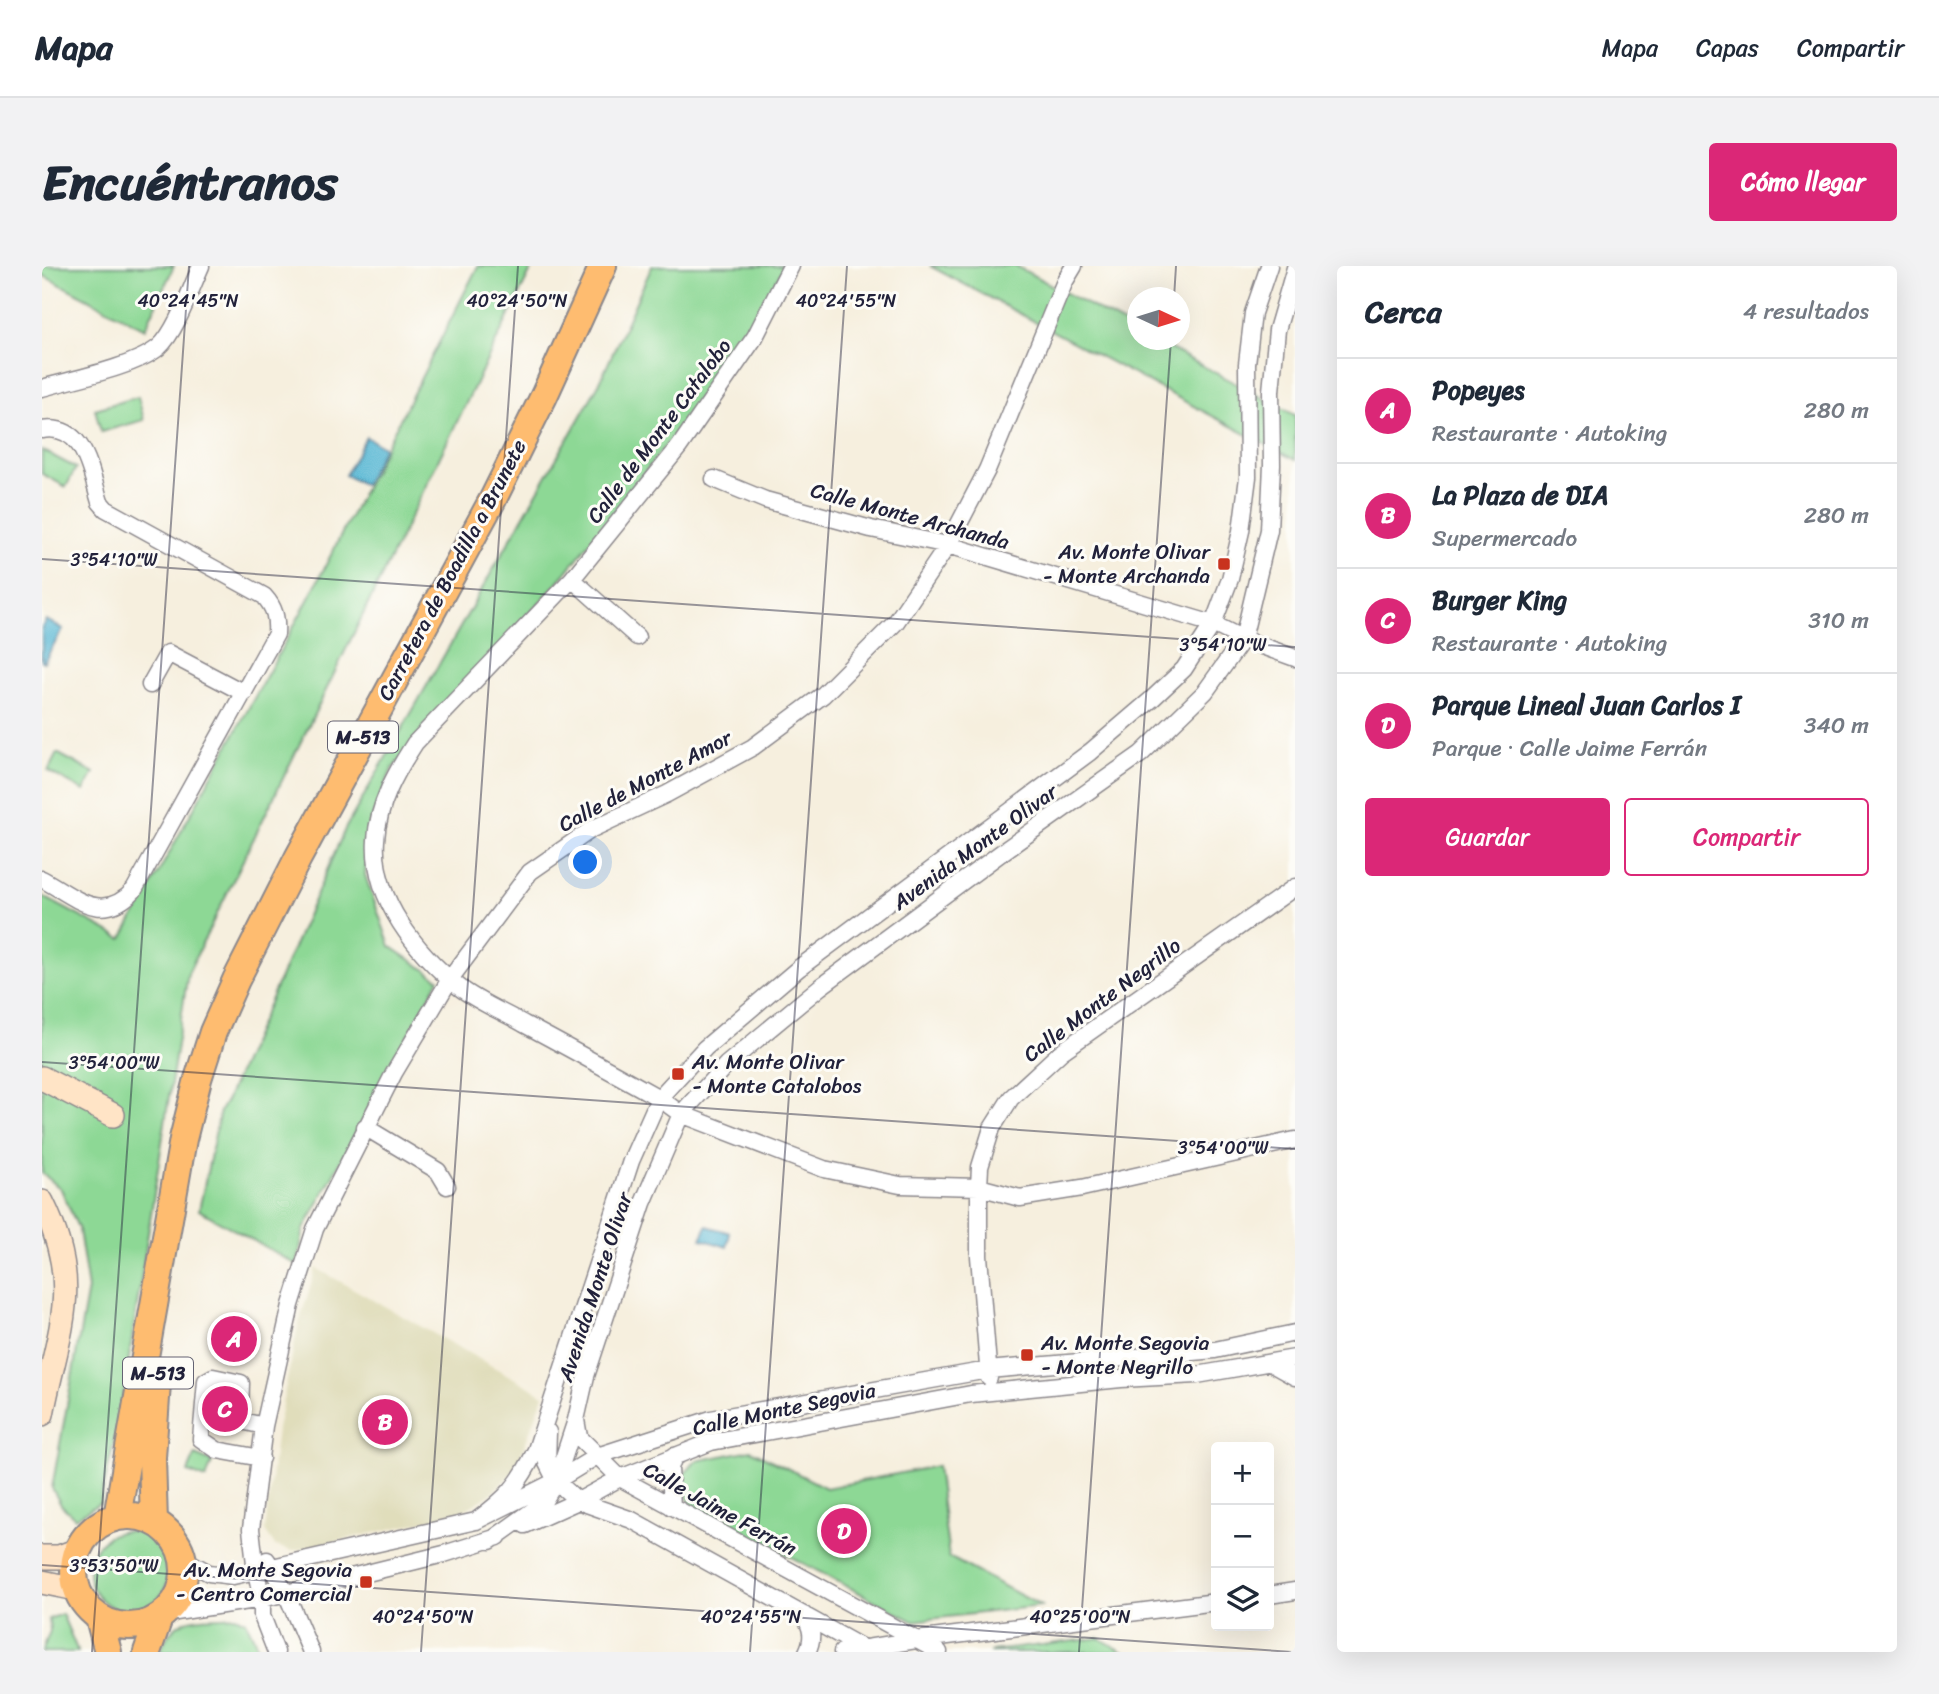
<!DOCTYPE html>
<html lang="es">
<meta charset="utf-8">
<style>
body{margin:0;font-family:Sriracha,sans-serif;background:#f2f2f3;color:#1f2937}
.controls{position:absolute;right:21px;bottom:21px;display:grid;overflow:hidden;border-radius:7px;box-shadow:0 7px 28px #0002}
.controls button{width:63px;height:63px;display:grid;place-items:center;padding:0;border:0;border-bottom:2px solid #e0e1e3;background:#fff;color:#1f2937;font:35px sans-serif}
.compass{position:absolute;left:1085px;top:21px;width:63px;height:63px;border-radius:50%;background:#fff;box-shadow:0 7px 28px #0002;rotate:94deg}
.you{position:absolute;left:544px;top:597px;width:24px;height:24px;margin:-18px;border:5px solid #fff;border-radius:50%;background:#1a73e8;box-shadow:0 0 0 10px #1a73e833}
.badge{display:grid;place-items:center;width:46px;height:46px;border-radius:50%;background:#db2777;color:#fff;font-size:23px;font-weight:700}
.pin{position:absolute;translate:-50% -50%;border:4px solid #fff;box-shadow:0 2px 7px #0006}
.list{margin:0;padding:0;list-style:none}
h2{display:flex;justify-content:space-between;align-items:center;height:91px;margin:0;padding:0 28px;font-size:30px}
h2 small{font-size:23px;font-weight:400;color:#747a83}
.list li{display:grid;grid-template-columns:46px 1fr auto;gap:21px;align-items:center;box-sizing:border-box;height:105px;padding:0 28px;border-top:2px solid #e0e1e3}
.list b{display:block;font-size:26px;white-space:nowrap}
.list p{margin:0;font-size:23px;white-space:nowrap;color:#747a83}
.list em{font-size:23px;font-style:normal;color:#747a83}
.actions{display:flex;gap:14px;padding:21px 28px}
.actions a{flex:1;padding:16px 0;border:2px solid #db2777;border-radius:7px;text-align:center;font-size:24px;color:#db2777}
.actions .main{background:#db2777;color:#fff}
.icon{flex:none;width:38px;height:38px;fill:none;stroke:currentColor;stroke-width:2;stroke-linecap:round;stroke-linejoin:round}
.map{position:relative;flex:none;width:1253px;height:1386px;overflow:hidden;border-radius:7px}
header{display:flex;align-items:center;gap:42px;box-sizing:border-box;height:98px;padding:0 35px;background:#fff;border-bottom:2px solid #e0e1e3}
header strong{font-size:33px}
nav{display:flex;gap:38px;margin-inline-start:auto;font-size:24px}
.intro{display:flex;align-items:center;justify-content:space-between;box-sizing:border-box;height:168px;padding:0 42px}
h1{margin:0;font-size:49px}
.button{padding:18px 32px;border-radius:7px;background:#db2777;color:#fff;font-size:24px;font-weight:700}
main{display:flex;gap:42px;padding:0 42px}
aside{flex:1;background:#fff;border-radius:7px;box-shadow:0 7px 28px #0002}
.map>svg:first-child{display:block}
</style>
<header>
<strong>Mapa</strong>
<nav><a>Mapa</a><a>Capas</a><a>Compartir</a></nav>
</header>
<div class="intro"><h1>Encuéntranos</h1><a class="button">Cómo llegar</a></div>
<main>
<div class="map">
<svg width="1253" height="1386" viewBox="0 0 1253 1386">
<rect width="100%" height="100%" fill="#fdfcf7"/>
<filter id="ink" filterUnits="userSpaceOnUse"><feTurbulence type="fractalNoise" baseFrequency=".0143" numOctaves="2"/><feDisplacementMap in="SourceGraphic" scale="14" xChannelSelector="R" yChannelSelector="G"/><feConvolveMatrix kernelMatrix="1 2 1 2 8 2 1 2 1" color-interpolation-filters="sRGB"/></filter>
<filter id="wash" filterUnits="userSpaceOnUse"><feTurbulence type="fractalNoise" baseFrequency=".00686" numOctaves="4" result="noise"/><feDisplacementMap in="SourceGraphic" scale="28" xChannelSelector="R" yChannelSelector="G"/><feGaussianBlur stdDeviation="1.57" result="paint"/><feColorMatrix in="noise" values="0 0 0 0 0 0 0 0 0 0 0 0 0 0 0 0 0 1.4 0 .05"/><feComposite in="paint" operator="in"/></filter>
<g filter="url(#wash)">
<rect width="100%" height="100%" fill="#f6efde"/>
<path fill="#e0ddbb" d="M274,1002L502,1129L473,1204L448,1229L416,1248L250,1285L233,1280L223,1265L235,1163L256,1061Z"/>
<path fill="#8dd895" stroke="#587d68" stroke-width="2" d="M0,0H132L103,63L0,9Z
M436,0H491L146,707L78,1150L58,1237L33,1252L19,1239L10,1222L46,1023L37,964L19,923L0,907V630L80,673L266,334Z
M610,0H742L709,63L630,171L523,308L350,503L328,557L323,609L348,680L397,713L262,963L255,999L157,944L178,845L185,833L303,563L557,118Z
M888,0H974L1095,65L1096,74H1112L1253,149V194Z
M96,131L102,154L59,166L53,143Z
M0,184L34,202L24,221L0,208Z
M15,487L52,507L42,525L6,505Z
M709,1184L784,1222L895,1200L907,1291L999,1340L871,1355L650,1239L640,1223L643,1207L654,1195Z
M153,1189L170,1196L164,1213L146,1206Z
M47 1305a40 40 0 1 1 80 0a40 40 0 1 1-80 0Z
M20,1348L36,1386H0L8,1365L7,1353Z
M193,1350L204,1355L218,1386H118C133,1345 156,1354 193,1350Z
M1057,1372L1082,1386H949L950,1385Z"/>
<path fill="#55b6d3" stroke="#3c6c87" stroke-width="2" d="M324,171L342,181L322,219L303,209Z
M4,354L21,363L2,396L0,395V361Z
M665,960L688,967L685,981L659,973Z"/>
</g>
<g filter="url(#ink)">
<g fill="none" stroke-linecap="round" stroke-linejoin="round">
<defs>
<path id="street" d="M749,0L713,71L637,181L530,313L373,477C354,506 336,538 334,574C330,633 375,687 417,721C436,736 461,746 482,758C527,782 572,807 617,832L639,848L782,903L858,919L937,921L978,932L1040,922L1253,874
M0,122C31,113 93,101 117,81C134,66 149,22 159,0
M0,164C43,157 48,205 58,236L64,243L222,330C233,342 235,352 234,368L92,624C60,659 33,631 0,613
M672,213L723,234L829,263L906,279L1171,358L1201,373L1253,392
M530,313L595,371
M108,419L126,387L202,427
M323,861L396,905L405,920
M1228,1097L1253,1111
M947,1112L937,990V921L938,901L950,862L969,832L1019,786L1253,621
M534,1154L537,1171L578,1212L897,1386
M506,1166L505,1197L514,1215L536,1235L590,1254L828,1386
M219,1192L175,1184L159,1173L164,1115L171,1111L199,1117L198,1146L200,1155L222,1160
M630,1241L628,1202L632,1190
M434,1255C465,1232 477,1219 494,1184L589,895L617,832L663,782L757,702L1048,486L1110,433L1142,403L1171,358L1188,313L1199,265L1206,211L1205,98L1211,47L1227,0
M483,1259L536,1235L578,1212L669,1176L929,1128L1079,1113L1155,1109L1253,1092
M448,1275L500,1238L514,1215L534,1154L544,1110L601,937L639,848L685,798L778,721L959,587L1099,488L1163,426L1201,373L1227,264L1230,199L1229,125L1235,64L1253,2
M140,1292L167,1307L191,1310L434,1255L514,1215L555,1190L669,1153L946,1104L1173,1084L1253,1067
M225,1294L244,1327L269,1386
M1227,1329L1253,1325
M121,1348L220,1333L402,1288L456,1271
M762,1349C770,1362 772,1372 765,1386
M234,1386L220,1350V1333L214,1306L209,1263L222,1160L249,1039L273,963L352,807L408,713L488,606L550,563L625,528L711,481L781,429L854,356L906,279L945,204L1023,15L1032,0
M800,1386L874,1374L1174,1336"/>
<path id="secondary" d="M0,812L71,849
M0,936C42,1021 16,1064 0,1148
M0,1291H17L36,1284
M0,1316L34,1323"/>
<path id="primary" d="M32 1305a55 55 0 1 1 110 0a55 55 0 1 1-110 0Z
M75,1251L141,873L156,813L171,766L194,714L256,592L451,233L502,130L561,0
M112,1256L110,1192L115,1117
M57,1352L66,1386
M105,1386L117,1352"/>
</defs>
<use href="#street" stroke="#8c888c" stroke-width="19"/>
<use href="#secondary" stroke="#8c888c" stroke-width="26"/>
<use href="#primary" stroke="#8c888c" stroke-width="30"/>
<use href="#street" stroke="#fff" stroke-width="16"/>
<use href="#secondary" stroke="#ffe4c6" stroke-width="23"/>
<use href="#primary" stroke="#febc70" stroke-width="26"/>
</g>
</g>
<path fill="none" stroke="#22223b" stroke-width="2" stroke-opacity="0.45" d="M1132,32L1134,0M0,293L1253,381M0,796L1253,883M0,1299L1250,1386M50,1386L147,0M379,1386L476,0M708,1386L805,0M1037,1386L1129,74"/>
<g fill="#c8321e" stroke="#fdfcf7" stroke-width="2.5">
<rect x="1175" y="291" width="14" height="14" rx="3.5"/>
<rect x="629" y="801" width="14" height="14" rx="3.5"/>
<rect x="978" y="1082" width="14" height="14" rx="3.5"/>
<rect x="317" y="1309" width="14" height="14" rx="3.5"/>
</g>
<g text-anchor="middle" dominant-baseline="central" stroke-width="6" stroke-linejoin="round" paint-order="stroke">
<g fill="#fdfcf7" stroke="#646373" stroke-width="2">
<rect x="286" y="455.5" width="70" height="31" rx="5"/>
<rect x="81" y="1091.5" width="70" height="31" rx="5"/>
</g>
<g font-size="19" font-weight="bold" fill="#22223b">
<text x="321" y="471">M-513</text>
<text x="116" y="1107">M-513</text>
</g>
<g font-size="21" fill="#22223b" stroke="#fdfcf7">
<text transform="translate(617 165) rotate(-53)">Calle de Monte Catalobo</text>
<text transform="translate(868 250) rotate(15)">Calle Monte Archanda</text>
<text transform="translate(410 304) rotate(-62)">Carretera de Boadilla a Brunete</text>
<text transform="translate(603 515) rotate(-28)">Calle de Monte Amor</text>
<text transform="translate(933 581) rotate(-36)">Avenida Monte Olivar</text>
<text transform="translate(1060 734) rotate(-37)">Calle Monte Negrillo</text>
<text transform="translate(553 1021) rotate(-72)">Avenida Monte Olivar</text>
<text transform="translate(742 1143) rotate(-12)">Calle Monte Segovia</text>
<text transform="translate(678 1243) rotate(29)">Calle Jaime Ferrán</text>
</g>
<g font-size="21" fill="#22223b" stroke="#fdfcf7" text-anchor="end">
<text x="1168" y="286">Av. Monte Olivar<tspan x="1168" dy="24">- Monte Archanda</tspan></text>
<text x="650" y="796" text-anchor="start">Av. Monte Olivar<tspan x="650" dy="24">- Monte Catalobos</tspan></text>
<text x="999" y="1077" text-anchor="start">Av. Monte Segovia<tspan x="999" dy="24">- Monte Negrillo</tspan></text>
<text x="310" y="1304">Av. Monte Segovia<tspan x="310" dy="24">- Centro Comercial</tspan></text>
</g>
</g>
<g font-size="18" text-anchor="middle" fill="#22223b" stroke="#fdfcf7" stroke-width="6" stroke-linejoin="round" paint-order="stroke">
<text x="146" y="41">40°24'45"N</text>
<text x="475" y="41">40°24'50"N</text>
<text x="804" y="41">40°24'55"N</text>
<text x="72" y="300">3°54'10"W</text>
<text x="1181" y="385">3°54'10"W</text>
<text x="72" y="803">3°54'00"W</text>
<text x="1181" y="888">3°54'00"W</text>
<text x="72" y="1306">3°53'50"W</text>
<text x="381" y="1357">40°24'50"N</text>
<text x="709" y="1357">40°24'55"N</text>
<text x="1038" y="1357">40°25'00"N</text>
</g>
</svg>
<div class="controls">
<button>+</button>
<button>−</button>
<button><svg class="icon" aria-label="layers" viewBox="0 0 24 24"><path d="M12 4l9 5-9 5-9-5zM3 14l9 5 9-5"/></svg></button>
</div>
<svg class="compass" viewBox="-18 -18 36 36"><path d="M0-13l5 13h-10z" fill="#e53935"/><path d="M0 13l5-13h-10z" fill="#747a83"/></svg>
<div class="you"></div>
<div class="pin badge" style="left:192px;top:1073px">A</div>
<div class="pin badge" style="left:343px;top:1156px">B</div>
<div class="pin badge" style="left:183px;top:1143px">C</div>
<div class="pin badge" style="left:802px;top:1265px">D</div>
</div>
<aside>
<h2>Cerca<small>4 resultados</small></h2>
<ul class="list">
<li><span class="badge">A</span><div><b>Popeyes</b><p>Restaurante · Autoking</p></div><em>280 m</em></li>
<li><span class="badge">B</span><div><b>La Plaza de DIA</b><p>Supermercado</p></div><em>280 m</em></li>
<li><span class="badge">C</span><div><b>Burger King</b><p>Restaurante · Autoking</p></div><em>310 m</em></li>
<li><span class="badge">D</span><div><b>Parque Lineal Juan Carlos I</b><p>Parque · Calle Jaime Ferrán</p></div><em>340 m</em></li>
</ul>
<div class="actions"><a class="main">Guardar</a><a>Compartir</a></div>
</aside>
</main>
